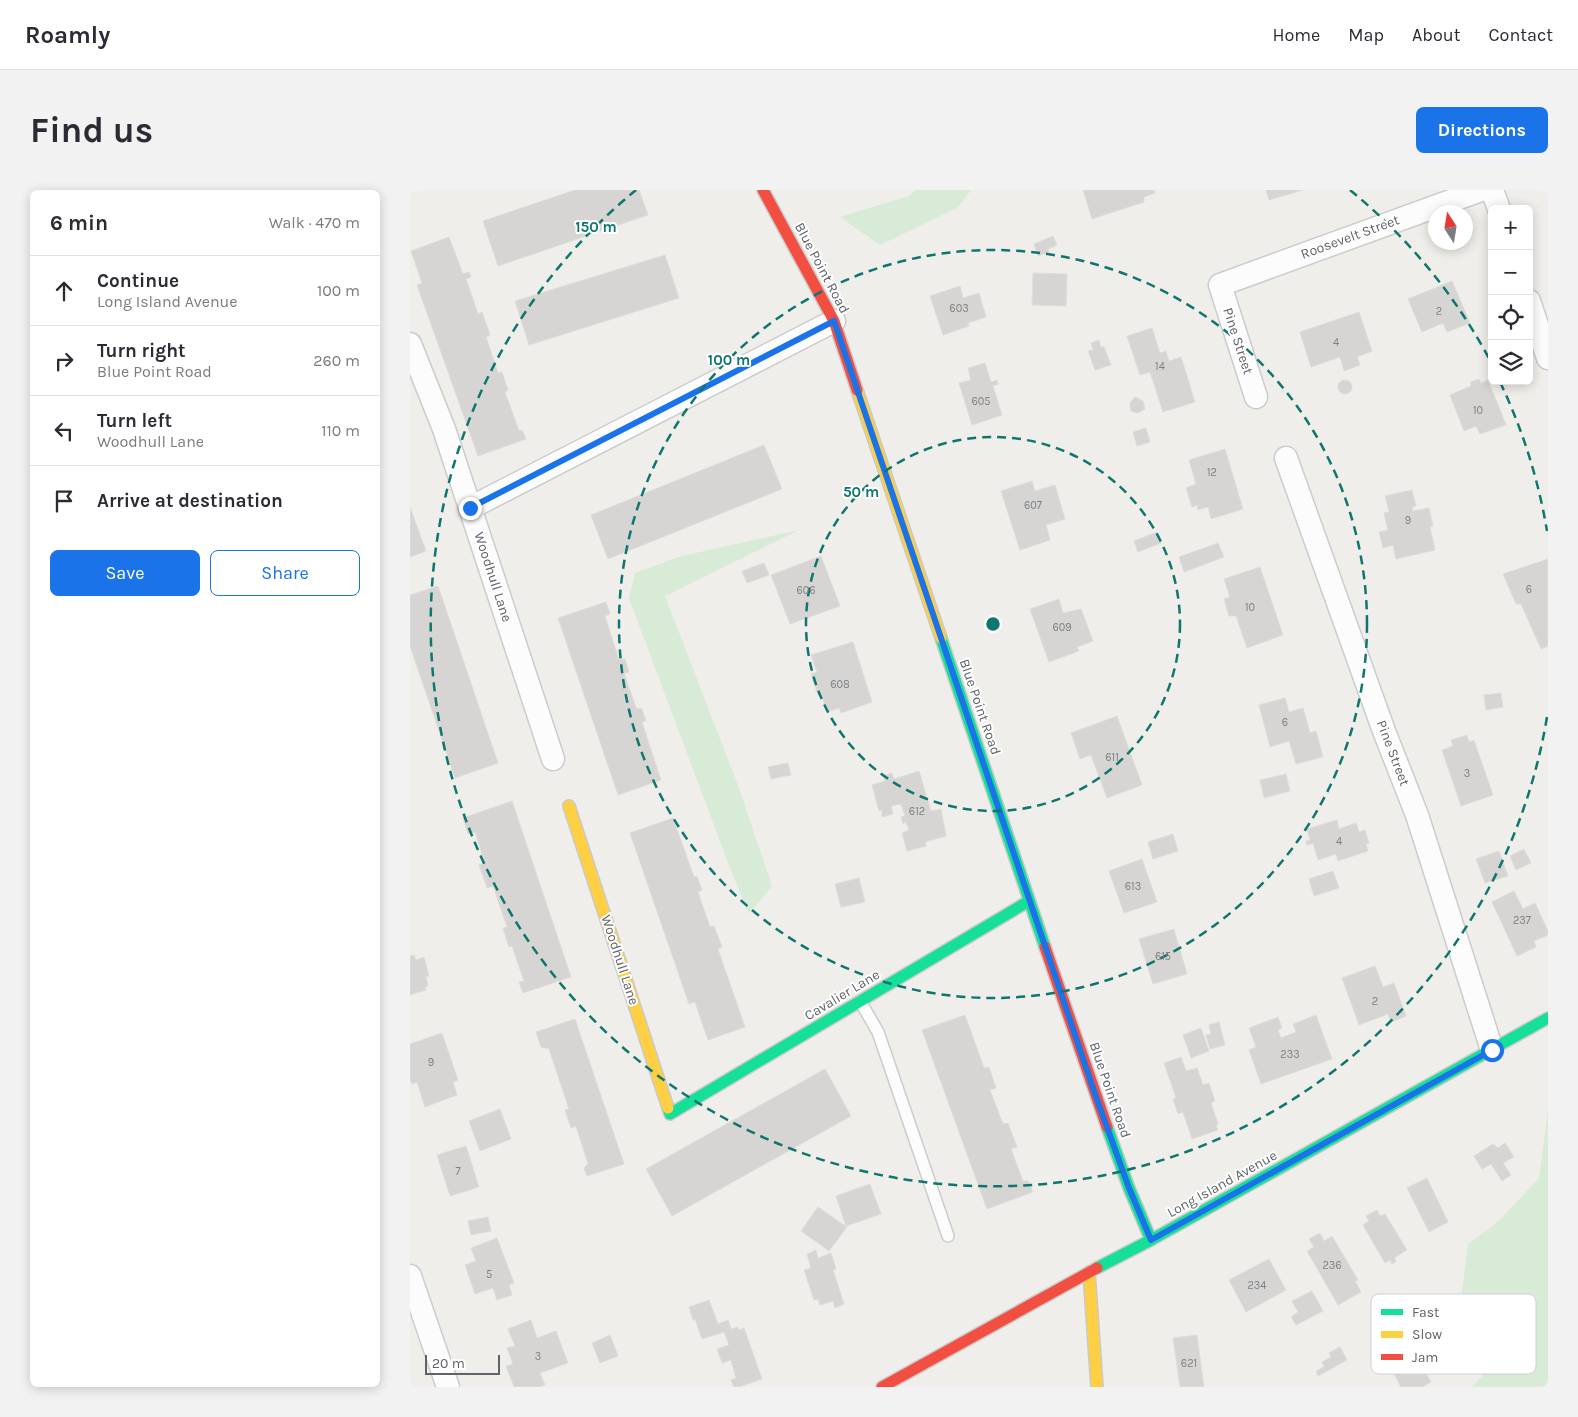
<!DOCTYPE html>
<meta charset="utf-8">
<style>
body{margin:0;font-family:Karla,sans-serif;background:#f2f2f3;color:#2b2b33}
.controls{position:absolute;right:15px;top:15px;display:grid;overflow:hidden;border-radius:8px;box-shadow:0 2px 12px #0003}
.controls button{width:45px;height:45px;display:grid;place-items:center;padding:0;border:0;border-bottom:1px solid #e1e1e2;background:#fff;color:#2b2b33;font:25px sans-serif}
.compass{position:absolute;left:1018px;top:15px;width:45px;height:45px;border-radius:50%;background:#fff;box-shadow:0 2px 12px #0003;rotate:348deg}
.scale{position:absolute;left:15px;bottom:12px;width:75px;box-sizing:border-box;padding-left:5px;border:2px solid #5f6368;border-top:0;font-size:14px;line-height:18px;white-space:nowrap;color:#5f6368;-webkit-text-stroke:4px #fff;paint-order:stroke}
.stop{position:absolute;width:15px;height:15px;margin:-11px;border:4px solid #1a73e8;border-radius:50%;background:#fff}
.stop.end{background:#1a73e8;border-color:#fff;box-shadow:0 1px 5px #0008}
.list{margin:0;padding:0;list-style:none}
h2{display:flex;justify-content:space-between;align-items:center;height:65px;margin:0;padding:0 20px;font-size:21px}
h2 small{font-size:16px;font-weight:400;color:#7c7c81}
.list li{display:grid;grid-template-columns:32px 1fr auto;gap:15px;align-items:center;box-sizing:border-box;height:70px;padding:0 20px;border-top:1px solid #e1e1e2}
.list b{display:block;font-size:19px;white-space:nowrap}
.list p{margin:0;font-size:16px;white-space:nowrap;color:#7c7c81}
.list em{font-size:16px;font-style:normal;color:#7c7c81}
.actions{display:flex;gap:10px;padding:15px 20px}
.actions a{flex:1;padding:11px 0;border:1px solid #1a73e8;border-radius:8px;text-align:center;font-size:18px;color:#1a73e8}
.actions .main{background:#1a73e8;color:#fff}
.icon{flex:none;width:28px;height:28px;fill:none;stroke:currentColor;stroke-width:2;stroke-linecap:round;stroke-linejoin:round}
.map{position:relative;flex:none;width:1138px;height:1197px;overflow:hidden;border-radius:8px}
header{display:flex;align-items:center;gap:30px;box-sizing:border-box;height:70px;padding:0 25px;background:#fff;border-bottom:1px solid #e1e1e2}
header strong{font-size:24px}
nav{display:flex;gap:28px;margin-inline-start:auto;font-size:18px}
.intro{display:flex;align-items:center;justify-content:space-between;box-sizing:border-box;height:120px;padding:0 30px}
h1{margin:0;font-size:35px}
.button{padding:12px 22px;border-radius:8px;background:#1a73e8;color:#fff;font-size:18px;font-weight:700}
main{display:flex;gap:30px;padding:0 30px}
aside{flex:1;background:#fff;border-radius:8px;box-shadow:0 2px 12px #0003}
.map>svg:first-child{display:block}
</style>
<header>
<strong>Roamly</strong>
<nav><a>Home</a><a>Map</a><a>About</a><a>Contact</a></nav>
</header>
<div class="intro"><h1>Find us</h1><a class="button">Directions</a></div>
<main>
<aside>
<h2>6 min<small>Walk · 470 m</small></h2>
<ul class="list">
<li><svg class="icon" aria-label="ahead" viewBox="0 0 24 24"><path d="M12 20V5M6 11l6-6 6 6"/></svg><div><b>Continue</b><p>Long Island Avenue</p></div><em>100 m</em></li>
<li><svg class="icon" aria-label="right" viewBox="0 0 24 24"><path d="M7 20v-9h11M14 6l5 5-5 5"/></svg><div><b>Turn right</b><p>Blue Point Road</p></div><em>260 m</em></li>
<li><svg class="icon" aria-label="left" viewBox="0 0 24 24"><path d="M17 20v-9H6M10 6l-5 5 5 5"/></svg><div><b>Turn left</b><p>Woodhull Lane</p></div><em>110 m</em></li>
<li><svg class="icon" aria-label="arrive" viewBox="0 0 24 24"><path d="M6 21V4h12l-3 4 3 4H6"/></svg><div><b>Arrive at destination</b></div></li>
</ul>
<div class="actions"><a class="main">Save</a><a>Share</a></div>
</aside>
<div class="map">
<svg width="1138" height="1197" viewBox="0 0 1138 1197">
<rect width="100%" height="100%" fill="#efeeea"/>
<path fill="#d8ebd6" d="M506,0H561L547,18L470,55L430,27L499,6Z
M389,340L255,406L329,598L362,696L339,724L320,678L219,408L225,383L272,366Z
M1138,921V1197H1062L1072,1186L1052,1102L1058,1054L1089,1031L1129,988Z"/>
<path fill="#d6d5d3" stroke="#deddd9" d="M165,0H229L238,25L88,76L73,31Z
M673,0H744L745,3L734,7V12L682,29Z
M856,0H893L859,10Z
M643,46L647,55L638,59L639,62L628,66L624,54Z
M39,47L53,84L59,82L61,87L56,89L68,124L72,122L80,145L76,147L88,183L92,182L98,200L95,202L109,241L112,240L116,249L68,266L7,95L12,93L1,61Z
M255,65L269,108L119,155L105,111Z
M623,83L657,84L656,116L622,115Z
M1042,91L1060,133L1037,142L1033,133L1012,142L998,109Z
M550,96L553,108L569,103L576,127L558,133L559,136L533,145L520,106Z
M949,122L962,161L947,167L950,175L934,181L930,167L901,177L890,142Z
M742,138L750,163L756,161L759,171L771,167L785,212L753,222L740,182L730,185L717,146Z
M689,150L691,157H694L701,175L685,180L678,161L683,160L681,153Z
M575,173L581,192L587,190L588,194L583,196L592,225L562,235L549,193L561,190L558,178Z
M1069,189L1071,193L1078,190L1096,235L1070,244L1066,236L1054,241L1040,205L1061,196V192Z
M928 197a7 7 0 1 1 14 0a7 7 0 1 1-14 0Z
M725,207L733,211L735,219L728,223L721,221L720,213Z
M736,238L740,252L727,256L723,242Z
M354,255L372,299L198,369L181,325Z
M815,259L833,319L801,329L798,317L788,320L787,315L782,317L776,298L786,294L779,270Z
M622,291L625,301L645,295L655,329L636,335L640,350L610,360L591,301Z
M1002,300L1006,316L1002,317L1003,321L1019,318L1023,336L1020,337L1025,360L986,369L983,355L973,358L969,342L978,340L974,323L979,322L975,306Z
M0,317L16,361L0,367Z
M747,342L751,353L728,362L724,351Z
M808,353L814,367L774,382L769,367Z
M411,366L430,416L380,434L361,385Z
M1138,369V456L1131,459L1111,414H1106L1093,384Z
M354,373L359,385L337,393L332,381Z
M850,377L873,445L837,458L826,426H819L814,409L820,407L814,389Z
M28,396L88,573L45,588L0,456V405Z
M649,409L653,423L671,419L683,451L667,457L669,461L639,472L620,419Z
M196,412L200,424L195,426L209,470L215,469L219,482L214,483L226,518L232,519L236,531L232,532L251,590L208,605L148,428Z
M443,452L462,512L431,523L429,518L417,522L411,504L408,505L401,484L407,482L401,465Z
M1091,503L1093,517L1076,520L1074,505Z
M875,508L879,522L893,518L900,543L906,541L913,567L886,574L879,551L860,557L849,515Z
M707,526L732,595L697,608L681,565L670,569L661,543Z
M1057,545L1059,552L1064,550L1083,605L1051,616L1032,560L1043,556L1041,550Z
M378,573L381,585L361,589L358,577Z
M509,581L521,621L531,619L536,646L515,652L516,656L497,661L492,643L499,640L496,632L493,634L491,627L495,626L491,614L481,616L483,624L472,627V620L469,621L462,595L475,591L473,586L482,583L484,589Z
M876,584L880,601L854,608L850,590Z
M102,611L161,787L113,803L109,792L114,791L102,756L99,757L93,738L97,737L83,696L77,698L69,675L75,673L65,642L58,644L53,628Z
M263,628L284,687L287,686L292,700L288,702L300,737L304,736L312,757L308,759L335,837L298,850L285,812L279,814L220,643Z
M927,630L929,639L946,633L949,642L955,640L959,653L956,654L958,661L928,671L926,664L908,670L903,653L897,655L896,651L900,650L897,639Z
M763,644L768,661L743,669L738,652Z
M1114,659L1121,673L1106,680L1100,666Z
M1089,661L1098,686L1075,693L1066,669Z
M732,669L747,712L714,723L699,681Z
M923,681L929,698L904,706L899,689Z
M449,688L455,712L431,717L425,694Z
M1104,701L1113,719L1125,713L1138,741V745L1124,751L1126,757L1107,766L1082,712Z
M764,739L777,784L743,794L729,749Z
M4,765L6,770L14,767L19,786L16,787L18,796L15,797L16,800L0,805V766Z
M965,776L973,797L984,793L996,826L981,832L978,824L949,835L932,788Z
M555,825L574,878L579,877L586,898L580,900L593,934L598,933L607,957L601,959L613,991H618L623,1002L577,1019L512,840Z
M906,825L922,869L851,894L839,860L846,857L839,838L868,827L872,838L868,840L871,848L886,842L883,834Z
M165,829L214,974L177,986L174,978L178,974L166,936L161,938L155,920L159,919L139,859L131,857L126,842Z
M809,832L815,855L800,859L796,845L801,844L799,835Z
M791,838L799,861L781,868L773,845Z
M32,843L48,890L43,892L47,905L15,917L7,892L2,894L0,889V854Z
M771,867L776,881L787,878L793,895L799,893L805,911L801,913L808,934L806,935L808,940L782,949L773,922L768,924L763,909L766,908L754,873Z
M415,879L441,926L262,1026L236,979Z
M90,919L101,949L70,961L59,931Z
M1095,953L1104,967L1093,973L1101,985L1092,991L1081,974L1072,979L1064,966L1083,954L1088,958Z
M56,956L69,997L40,1006L27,965Z
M1017,988L1038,1032L1019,1042L997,998Z
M460,994L471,1024L436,1036L426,1006Z
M408,1017L437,1037L419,1061L391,1041Z
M967,1020L970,1026L975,1024L997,1060L984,1068L986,1071L982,1074L980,1070L975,1073L953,1035L959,1031L956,1026Z
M78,1027L81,1041L61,1045L58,1031Z
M910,1043L914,1051L922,1046L948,1090L945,1091L951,1102L928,1115L897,1061L904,1057L899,1049Z
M87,1048L104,1093L99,1095L102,1105L87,1110L83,1098L65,1104L55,1075L66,1071L61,1058Z
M406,1060L408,1068L421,1063L426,1079L423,1080L434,1114L425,1118L423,1111L410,1115L408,1109L404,1110L394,1080L401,1078L397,1064Z
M859,1069L876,1100L836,1122L819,1090Z
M902,1101L913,1121L886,1135L881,1127L888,1122L882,1111Z
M299,1110L308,1134L318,1130L321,1139L328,1137L329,1140L334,1138L352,1189L329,1197H324L321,1190L326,1188L321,1170L312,1173L307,1159L319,1155L314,1142L292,1149L285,1129L283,1130L279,1117Z
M121,1130L127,1148L146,1141L158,1173L130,1183L135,1195L129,1197H104L96,1176L103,1174L97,1158L105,1156L98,1139Z
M200,1145L208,1166L190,1173L182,1153Z
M787,1145L794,1197H770L763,1148Z
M930,1157L937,1170L908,1186L906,1181L914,1177L912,1172L921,1167L919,1163Z
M1006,1166L1021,1192L1012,1197H991L982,1180Z"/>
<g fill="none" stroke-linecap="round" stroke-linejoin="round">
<defs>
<path id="lane" d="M450,811L468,842L538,1046"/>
<path id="street" d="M1082,0L1089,19
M1119,111L1138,168
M0,154L34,239L143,569
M846,207L810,95L1071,0
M876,268L974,541L1007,625L1082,860
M60,318L424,131
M0,1086L38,1197"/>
<path id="fast" d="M531,448L635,757
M258,918L260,924L619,711
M697,937L719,998L741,1050
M687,1078L741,1050L1138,828"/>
<path id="slow" d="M447,200L531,448
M159,616L258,918
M679,1082L687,1197"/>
<path id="jam" d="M353,0L424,131L447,200
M635,757L697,937
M472,1197L687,1078"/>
</defs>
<use href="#lane" stroke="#cbcccc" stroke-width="14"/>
<use href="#street" stroke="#cbcccc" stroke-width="25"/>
<use href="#fast" stroke="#cacacb" stroke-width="14"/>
<use href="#slow" stroke="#cacacb" stroke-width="14"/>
<use href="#jam" stroke="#cacacb" stroke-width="14"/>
<use href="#lane" stroke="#fdfcfc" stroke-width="11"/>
<use href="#street" stroke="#fdfcfc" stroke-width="22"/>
<use href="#fast" stroke="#16e098" stroke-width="11"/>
<use href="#slow" stroke="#ffcf43" stroke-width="11"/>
<use href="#jam" stroke="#f24e42" stroke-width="11"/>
</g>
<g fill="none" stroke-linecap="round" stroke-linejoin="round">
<path stroke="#1a73e8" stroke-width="6" d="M60,318L424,131L685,904L719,998L741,1050L1082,860"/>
</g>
<g fill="none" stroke="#0f766e" stroke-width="2.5" stroke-dasharray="9 6">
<circle cx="583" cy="434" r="187"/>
<circle cx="583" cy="434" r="374"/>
<path d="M1137 527A562 562 0 1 1 226 0M940 0A562 562 0 0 1 1082 174M1090 192A562 562 0 0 1 1137 341"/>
</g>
<g text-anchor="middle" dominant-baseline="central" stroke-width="4" stroke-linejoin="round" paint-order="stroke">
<g font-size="11" fill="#7e8184">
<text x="549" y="118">603</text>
<text x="1029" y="121">2</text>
<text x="926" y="152">4</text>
<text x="750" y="176">14</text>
<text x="571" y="211">605</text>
<text x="1068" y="220">10</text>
<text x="802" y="282">12</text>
<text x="623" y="315">607</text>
<text x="998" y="330">9</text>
<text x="1119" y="399">6</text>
<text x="396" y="400">606</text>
<text x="840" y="417">10</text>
<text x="652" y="437">609</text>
<text x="430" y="494">608</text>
<text x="875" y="532">6</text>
<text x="702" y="567">611</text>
<text x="1057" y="583">3</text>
<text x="507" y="621">612</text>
<text x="929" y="651">4</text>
<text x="723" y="696">613</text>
<text x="1112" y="730">237</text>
<text x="753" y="766">615</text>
<text x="965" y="811">2</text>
<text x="880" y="864">233</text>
<text x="21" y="872">9</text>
<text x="48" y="981">7</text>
<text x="922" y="1075">236</text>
<text x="79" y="1084">5</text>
<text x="847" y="1095">234</text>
<text x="128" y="1166">3</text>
<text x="779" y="1173">621</text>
</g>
<g font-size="14" fill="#5f6368" stroke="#fff">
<text transform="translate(940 47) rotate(-20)">Roosevelt Street</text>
<text transform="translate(412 78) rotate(62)">Blue Point Road</text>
<text transform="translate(828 151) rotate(72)">Pine Street</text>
<text transform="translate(83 387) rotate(72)">Woodhull Lane</text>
<text transform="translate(570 517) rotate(71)">Blue Point Road</text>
<text transform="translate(983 563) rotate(69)">Pine Street</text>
<text transform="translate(210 770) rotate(72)">Woodhull Lane</text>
<text transform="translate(432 805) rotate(-31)">Cavalier Lane</text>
<text transform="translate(700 900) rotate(71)">Blue Point Road</text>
<text transform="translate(812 994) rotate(-29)">Long Island Avenue</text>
</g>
</g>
<rect x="961" y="1104" width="165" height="80" rx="8" fill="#fff" stroke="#cfd0d2" stroke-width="1"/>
<rect x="971" y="1119" width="22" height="6" fill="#16e098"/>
<rect x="971" y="1141" width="22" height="7" fill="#ffcf43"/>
<rect x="971" y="1164" width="22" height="6" fill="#f24e42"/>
<g font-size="14" fill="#5f6368">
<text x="1002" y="1127">Fast</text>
<text x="1002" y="1149">Slow</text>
<text x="1002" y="1172">Jam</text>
</g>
<circle cx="583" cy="434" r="8" fill="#0f766e" stroke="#fff" stroke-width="2.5"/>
<g font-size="15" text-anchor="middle" font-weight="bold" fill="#0f766e" stroke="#fff" stroke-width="4" stroke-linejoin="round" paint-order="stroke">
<text x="186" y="42">150 m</text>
<text x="319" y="175">100 m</text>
<text x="451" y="307">50 m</text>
</g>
</svg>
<div class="controls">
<button>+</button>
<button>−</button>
<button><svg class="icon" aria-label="locate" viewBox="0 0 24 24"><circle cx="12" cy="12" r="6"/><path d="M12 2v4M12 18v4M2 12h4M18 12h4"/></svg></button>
<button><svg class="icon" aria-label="layers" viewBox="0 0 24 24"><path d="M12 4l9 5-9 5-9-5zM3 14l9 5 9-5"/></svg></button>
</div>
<svg class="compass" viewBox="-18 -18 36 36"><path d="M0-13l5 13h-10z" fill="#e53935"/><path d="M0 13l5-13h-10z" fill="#7c7c81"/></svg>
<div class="scale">20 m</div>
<div class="stop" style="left:1082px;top:860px"></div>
<div class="stop end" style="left:60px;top:318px"></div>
</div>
</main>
